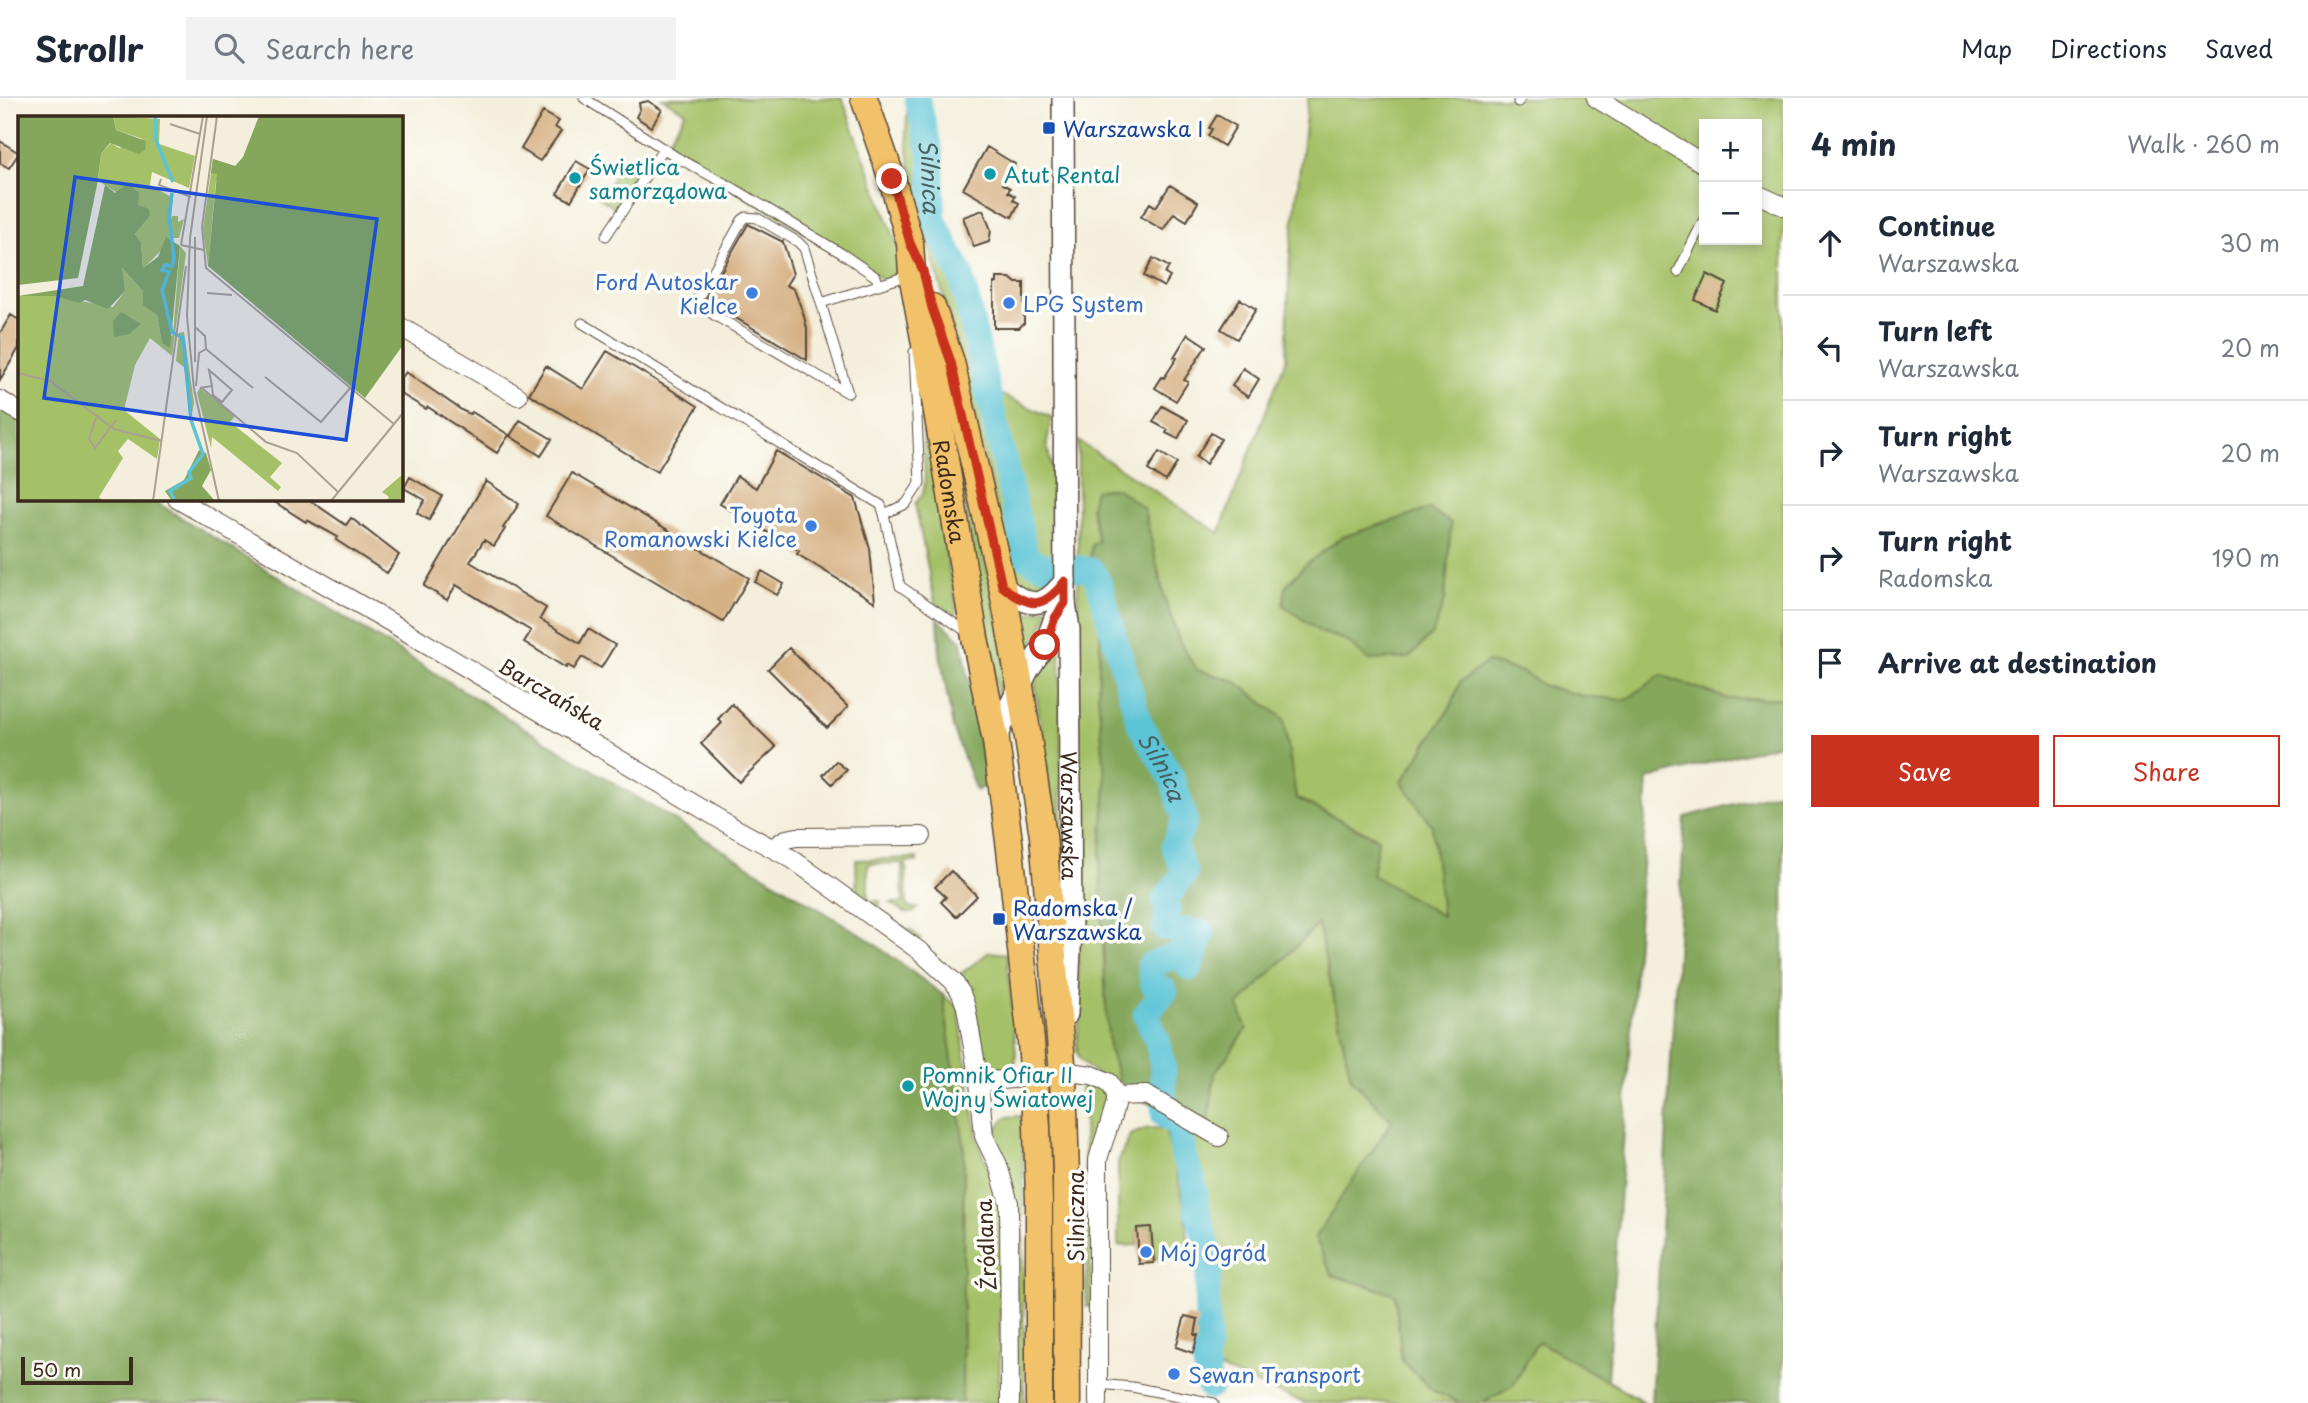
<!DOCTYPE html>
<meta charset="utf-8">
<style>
body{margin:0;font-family:"Playpen Sans",sans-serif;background:#f2f2f3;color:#1f2937}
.controls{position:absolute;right:21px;top:21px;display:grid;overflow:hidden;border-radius:0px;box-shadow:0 4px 10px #0003}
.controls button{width:63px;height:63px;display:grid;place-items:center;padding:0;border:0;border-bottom:2px solid #e0e1e3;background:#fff;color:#1f2937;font:35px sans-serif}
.scale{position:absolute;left:21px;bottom:18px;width:112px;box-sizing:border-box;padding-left:7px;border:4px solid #3b2a1e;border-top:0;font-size:19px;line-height:24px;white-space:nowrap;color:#3b2a1e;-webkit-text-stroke:5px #fdfcf7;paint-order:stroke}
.stop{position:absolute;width:21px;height:21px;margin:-16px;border:5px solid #c8321e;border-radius:50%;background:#fff}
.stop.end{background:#c8321e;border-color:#fff;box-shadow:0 2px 7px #0008}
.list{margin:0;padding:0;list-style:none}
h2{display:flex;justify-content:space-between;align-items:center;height:91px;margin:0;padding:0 28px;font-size:30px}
h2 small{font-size:23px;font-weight:400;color:#747a83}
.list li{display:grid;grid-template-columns:46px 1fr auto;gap:21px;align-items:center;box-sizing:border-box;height:105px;padding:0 28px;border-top:2px solid #e0e1e3}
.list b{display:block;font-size:26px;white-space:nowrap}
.list p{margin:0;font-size:23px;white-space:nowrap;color:#747a83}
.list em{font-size:23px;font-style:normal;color:#747a83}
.actions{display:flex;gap:14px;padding:21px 28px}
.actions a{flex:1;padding:16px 0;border:2px solid #c8321e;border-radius:0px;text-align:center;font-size:24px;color:#c8321e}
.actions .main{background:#c8321e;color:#fff}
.icon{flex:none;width:38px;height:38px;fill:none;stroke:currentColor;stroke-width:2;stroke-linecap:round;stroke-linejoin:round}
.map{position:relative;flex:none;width:1783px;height:1305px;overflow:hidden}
header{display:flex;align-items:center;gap:42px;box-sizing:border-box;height:98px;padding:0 35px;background:#fff;border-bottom:2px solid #e0e1e3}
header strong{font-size:33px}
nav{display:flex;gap:38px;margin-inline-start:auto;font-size:24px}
.search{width:490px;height:63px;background:#f2f2f3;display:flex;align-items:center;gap:18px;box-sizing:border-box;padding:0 24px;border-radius:0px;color:#747a83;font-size:26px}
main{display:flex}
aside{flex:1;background:#fff}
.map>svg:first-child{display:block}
</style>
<header>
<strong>Strollr</strong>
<div class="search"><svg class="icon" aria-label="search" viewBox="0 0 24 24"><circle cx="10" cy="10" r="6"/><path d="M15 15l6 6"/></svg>Search here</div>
<nav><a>Map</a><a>Directions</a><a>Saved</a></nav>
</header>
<main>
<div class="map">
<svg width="1783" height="1305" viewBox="0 0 1783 1305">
<rect width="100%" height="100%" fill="#fdfcf7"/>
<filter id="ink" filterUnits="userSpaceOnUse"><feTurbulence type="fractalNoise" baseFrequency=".0143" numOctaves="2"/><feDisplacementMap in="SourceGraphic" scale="14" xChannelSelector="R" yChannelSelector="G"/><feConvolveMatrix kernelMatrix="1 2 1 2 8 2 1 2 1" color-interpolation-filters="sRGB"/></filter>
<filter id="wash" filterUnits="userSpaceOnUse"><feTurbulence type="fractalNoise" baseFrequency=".00686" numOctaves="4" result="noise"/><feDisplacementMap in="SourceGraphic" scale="28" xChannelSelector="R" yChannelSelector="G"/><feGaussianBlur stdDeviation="1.57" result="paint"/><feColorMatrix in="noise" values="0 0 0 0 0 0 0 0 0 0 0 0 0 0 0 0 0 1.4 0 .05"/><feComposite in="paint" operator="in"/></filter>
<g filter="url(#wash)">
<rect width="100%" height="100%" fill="#f4efdc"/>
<path fill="#a5c168" stroke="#707643" stroke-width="2" fill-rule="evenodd" d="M662,0H842L899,152V172L887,184L664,50L686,14Z
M908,0H916L921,9L939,81L940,110L951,145L967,177L997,295L1051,319L1047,347L1055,387L1056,454L1054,457L1053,484L1045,493L1028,496L1014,485L959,252L913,93L906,34Z
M1308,0H1783V600L1728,601L1661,577L1626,602L1583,598L1544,588L1522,574L1460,584L1452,606L1402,684L1432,728L1443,819L1372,777L1378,740L1296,700L1284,621L1235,583L1197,572L1180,545L1165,502L1144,411L1091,408L1098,444L1096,491L1101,517L1098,595L1106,687L1100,765L1106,910L1109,950L1122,992C1109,983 1078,970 1077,952C1076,943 1078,933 1079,924L1077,735L1078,343L1219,435L1286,261L1290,156ZM1704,26H1757V142H1704Z
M621,67L636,76L615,110L600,100Z
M922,285L943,418V441L956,506L957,514L954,517L935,505L915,406L923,395L925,385Z
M944,289L989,480L1009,586L1000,609Z
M1051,509L1029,557L1021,511L1030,515Z
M1060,529L1062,770L1060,774L1034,577Z
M917,760V764H906L907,809L918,810L913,815L904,814L891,805H903L902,765L868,766V803H880V812L908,832H911L921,841L919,844L857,799L856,762Z
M1318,826L1351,980L1393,1023L1332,1177L1395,1196L1402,1263L1433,1293L1460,1305H1304L1202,1264L1203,1203L1198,1153L1168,1025L1172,1013L1206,1034L1215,975L1247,931L1238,908Z
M989,854L1007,856L1016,956L1015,966L1008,972L991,968L984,961L971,897L958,878Z
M943,897L958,909L977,1038L1002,1109L999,1305H962L964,1049Z
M1086,987L1097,988L1102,994L1106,1000V1012L1091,1051V1209L1086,1208L1087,1126L1085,1110L1084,1022L1081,990Z
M1023,1018L1024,1305H1016V1153L993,1035L1006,1019Z
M1148,1030L1165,1031L1185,1109L1190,1158L1154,1161L1151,1129L1137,1130L1138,1147L1118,1148V1064L1130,1037Z
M1538,1243L1645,1305H1483L1514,1286Z"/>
<path fill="#84a75c" stroke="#60683d" stroke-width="2" d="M0,308L19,320V401H151L868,841L943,897L964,1048L962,1305H0Z
M1117,390L1144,411L1165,502L1180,545L1197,572L1235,583L1284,621L1296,700L1378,741L1372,777L1442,818L1432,728L1402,684L1452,607L1460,584L1487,564L1522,574L1544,588L1583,598L1626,602L1661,577L1728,601L1783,600V645L1648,681L1607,1282L1646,1305L1538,1243L1514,1286L1483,1305H1460L1433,1293L1402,1263L1395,1196L1332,1177L1315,1139L1392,1023L1351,980L1318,826L1238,908L1247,931L1215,975L1206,1034L1122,992L1109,950L1106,910L1100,765L1106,687L1098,595L1101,517L1089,465L1092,447L1098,444L1091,408L1095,392Z
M1429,411L1451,425L1445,502L1433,535L1409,560L1369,562L1345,542L1320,534L1283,507L1286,488L1304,468L1342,439Z
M938,521L962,543L987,686L976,693L953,630L940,556Z
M1783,693V1305H1651L1685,719Z"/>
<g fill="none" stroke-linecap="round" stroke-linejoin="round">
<path stroke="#5bc4d7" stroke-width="26" id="s1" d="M917,0L931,57L933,121L961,177L1026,458C1044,475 1069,466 1092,473L1099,485L1140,627L1172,680L1185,721L1174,748L1185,775L1164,803L1168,812L1165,830L1202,835L1190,870L1180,856L1150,867L1153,886L1165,893L1146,916L1158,944L1163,970L1164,1017L1179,1028L1184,1060L1193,1081L1198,1114L1210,1157L1207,1203L1208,1243L1205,1263L1210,1289"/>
</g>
<g id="blocks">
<path fill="#d5b184" d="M648,3L662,12L651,29L636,19L640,11L639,5Z
M543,14L559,23L555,29L561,33L540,63L521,51Z
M1217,17L1236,28L1224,48L1208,38L1212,31L1209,30Z
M0,43L19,55L9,70L0,65Z
M987,49L1015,66L1003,86L1010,90L1008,94L1015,98L1013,102L1019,105L1012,119L963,91Z
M576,63L590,71L571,103L557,96Z
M1170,87L1198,104L1187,123L1174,115L1163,132L1141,119L1150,105L1156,109Z
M983,112L991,132L989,144L974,149L963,119Z
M748,126L783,144L793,176L786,187L794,191L803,215L807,230V262L707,203L706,200Z
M1153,160L1169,169L1165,176L1170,179L1164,189L1144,178Z
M1707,176L1727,186L1715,212L1695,202Z
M997,180H1010L1016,185H1024V225L1019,230H994V185H997Z
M1240,201L1256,211L1237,241L1221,231Z
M11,217L19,222V250L0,282V235Z
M1188,236L1206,248L1184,282L1188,284L1176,303L1155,290L1162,279L1164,280L1177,260L1174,259Z
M607,253L698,308L657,374L529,296L546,268L583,291Z
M1243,270L1259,281L1248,299L1232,288Z
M406,274L463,313L470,316L472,314L509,337L497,355L428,309L426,311L401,296V281Z
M1162,308L1188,322L1178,341L1166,335L1168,332L1153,324Z
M520,322L552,341L541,358L510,338Z
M1211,335L1221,341L1206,366L1196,359Z
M776,353L855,400L870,451L875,504L797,456L799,453L720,406L737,378L756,390Z
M1159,354L1177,365L1166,383L1148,372Z
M572,375L749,480L723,524L546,418Z
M410,379L442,398L429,422L417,415L425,402L404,390Z
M486,383L519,406L503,430L505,431L494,448L484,442L470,464L546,510L540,521L580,545L588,531L615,547L601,570L582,559L574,571L567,567L566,570L524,544L531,533L456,487L447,502L424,488Z
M270,401H308L346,427L351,420L399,457L387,475L336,442L338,439L307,422L306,424Z
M762,473L784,486L777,497L755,484Z
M789,550L848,609L827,630L768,571Z
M732,606L776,649L739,684L701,646L722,625L718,621Z
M836,663L847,672L832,686L823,677Z
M951,773L977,798L956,819L941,804L946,799L935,789Z
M1151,1129L1154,1165L1139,1166L1137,1130Z
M1185,1218L1198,1221L1195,1237H1198L1193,1255L1176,1249Z"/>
</g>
</g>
<g filter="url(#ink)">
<use href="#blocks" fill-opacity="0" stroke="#57483a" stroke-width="2"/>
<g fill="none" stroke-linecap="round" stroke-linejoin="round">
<defs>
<path id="service" d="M584,0L678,60L735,91L841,155L876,179L879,187
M1518,4L1521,0
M606,138L664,50
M1678,174L1704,121
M821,205L804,150L798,144L757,120L746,119L742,122L698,200V205L714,217L848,295L821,205L910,177
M582,225L881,407L884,416
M914,254L920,385L906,406L884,416L900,488L967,534
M1098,1286L1132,1289L1214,1305"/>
<path id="minor" d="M1596,0L1704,66
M1757,96L1783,108
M401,229L518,298
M0,302L19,314
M177,401L390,524L731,728L792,761L921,854L953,883L961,895L966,909L979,984L984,1038L998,1067L1009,1105L1010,1305
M772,750L786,741L797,739L922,738
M979,984L1077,975L1092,977L1109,984C1112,989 1116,995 1116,1000C1117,1009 1101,1048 1098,1062V1305
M1117,998L1146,997L1219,1039"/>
<g id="tertiary">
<path id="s2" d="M1063,0L1065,505L1069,531L1071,832L1067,916"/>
<path d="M1002,488C1029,510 1043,512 1065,483"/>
<path d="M996,643L1007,614L1028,572L1045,547L1055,520L1065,505"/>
</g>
<g id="primary">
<path id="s3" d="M864,0L892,81L910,145L912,176L931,278L975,540L996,643L1010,751L1031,943L1037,1029L1039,1104V1305"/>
<path d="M932,209L951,264L1002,488L1020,588L1043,738L1063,977L1066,1077L1067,1305"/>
</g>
</defs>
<use href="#service" stroke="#57483a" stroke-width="11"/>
<use href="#minor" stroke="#57483a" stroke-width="20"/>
<use href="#tertiary" stroke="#57483a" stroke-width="24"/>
<use href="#primary" stroke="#57483a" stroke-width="29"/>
<use href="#service" stroke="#fff" stroke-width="9"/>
<use href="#minor" stroke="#fff" stroke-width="18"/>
<use href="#tertiary" stroke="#fff" stroke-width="21"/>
<use href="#primary" stroke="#f2c26a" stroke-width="26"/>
</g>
</g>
<g fill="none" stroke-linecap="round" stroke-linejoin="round" filter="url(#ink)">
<path stroke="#c8321e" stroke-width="9" d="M892,81L910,145L923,173L932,210L951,264L1002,488C1029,510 1043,512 1065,483V505L1055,520L1045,547"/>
</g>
<g fill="#1a4fb4" stroke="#fdfcf7" stroke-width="2.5">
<rect x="1042" y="23" width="14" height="14" rx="3.5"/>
<rect x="992" y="814" width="14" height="14" rx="3.5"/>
</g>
<g fill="#0f9aa8" stroke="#fdfcf7" stroke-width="2.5">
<circle cx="990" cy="76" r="7"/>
<circle cx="575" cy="80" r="7"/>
<circle cx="908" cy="988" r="7"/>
</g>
<g fill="#3f7fe0" stroke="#fdfcf7" stroke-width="2.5">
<circle cx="752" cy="195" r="7"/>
<circle cx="1009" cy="205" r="7"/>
<circle cx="811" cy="428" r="7"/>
<circle cx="1146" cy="1154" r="7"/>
<circle cx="1174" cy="1276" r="7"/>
</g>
<g text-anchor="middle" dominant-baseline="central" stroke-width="7" stroke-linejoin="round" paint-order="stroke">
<g font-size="21" fill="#164399" stroke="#fdfcf7" text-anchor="start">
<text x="1063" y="30">Warszawska I</text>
<text x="1013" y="809">Radomska /<tspan x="1013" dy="24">Warszawska</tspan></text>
</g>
<g font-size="21" fill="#0d838f" stroke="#fdfcf7" text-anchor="start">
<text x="589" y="68">Świetlica<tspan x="589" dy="24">samorządowa</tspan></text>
<text x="1004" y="76">Atut Rental</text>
<text x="922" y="976">Pomnik Ofiar II<tspan x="922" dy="24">Wojny Światowej</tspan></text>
</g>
<g font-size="21" fill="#366cbe" stroke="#fdfcf7" text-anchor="start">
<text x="738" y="183" text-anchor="end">Ford Autoskar<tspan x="738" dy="24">Kielce</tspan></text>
<text x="1023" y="205">LPG System</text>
<text x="797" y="416" text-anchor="end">Toyota<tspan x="797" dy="24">Romanowski Kielce</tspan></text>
<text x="1160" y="1154">Mój Ogród</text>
<text x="1188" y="1276">Sewan Transport</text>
</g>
<g font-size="21" fill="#3b2a1e" stroke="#fdfcf7">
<text stroke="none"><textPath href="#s3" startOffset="404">Radomska</textPath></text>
<text transform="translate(552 595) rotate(31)">Barczańska</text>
<text stroke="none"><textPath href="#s2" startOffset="718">Warszawska</textPath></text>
<text transform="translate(1075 1118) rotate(-90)">Silniczna</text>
<text transform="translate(985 1147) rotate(-93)">Źródlana</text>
</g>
<g font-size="23" font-style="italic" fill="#46605f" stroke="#fdfcf7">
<text stroke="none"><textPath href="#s1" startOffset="80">Silnica</textPath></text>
<text stroke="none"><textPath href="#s1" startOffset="752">Silnica</textPath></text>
</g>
</g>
<g transform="translate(18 18)">
<rect width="385" height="385" fill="#f4efdc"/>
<path d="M95,0L142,3L141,28L177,40L171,72L134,56L132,69L155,82L153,104L154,100H160V106L166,103L161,122H155L125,153L123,126L117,118L132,100L80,64L83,38L93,27L101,32L125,23L98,14ZM195,43L217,50L198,65L190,150L185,113ZM162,130L168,137L154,240L132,222L117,249L106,294L142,323L139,343L110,323L100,335L105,342L81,381L85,385H0V180H37L95,191L107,175L103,151L125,175L126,189L139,199L144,227L155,219ZM166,216L176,287L173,303L166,251L158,245L161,217ZM182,272L217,300L212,306L264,347L252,361L263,371L260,375L194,321L193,332L179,277ZM385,358V385H368L371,381L364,376Z" fill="#a5c168"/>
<path d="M0,0H95L98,14L128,25L127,34L121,38L92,27L83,38L80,63L97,77L110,67L121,77L120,89L131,93L132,100L117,118L123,126L125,152L140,141L148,121L162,130L152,232L144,227L139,199L125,189V175L104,152L107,175L90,193L67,184L61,187L37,180H0L65,170L87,69L80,64L60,162L0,169ZM241,0H385V229L347,282L190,150L199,58L193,57L195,43L217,50L225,41ZM103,196L123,208L111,218L96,221L95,205ZM181,334L188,337L193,354L184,370L197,385H154L147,375L166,364Z" fill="#84a75c"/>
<path fill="none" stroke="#5bc4d7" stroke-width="3.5" d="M137,0L138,24L155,66M154,77L151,100L156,142L154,150L147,149L144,154L151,156L144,174L154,216L165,222L173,304L185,338L171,356L173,362L152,375L157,385"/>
<path fill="none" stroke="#aaa090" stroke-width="2" d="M189,0L172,122L169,200L176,273L201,385M199,0L184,111L188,152L376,308M152,8L182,18M143,63L141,69L173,81M163,129L185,0M163,129L186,134M189,177L214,179M177,211L187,220L188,233L181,237L178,270M188,233L235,272M177,246V121M0,257L32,265L96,313L144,325M247,261L303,306L333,271M182,272L194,270L191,254L214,274L204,286L195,279L194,270M184,272L248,326L279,337L320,376M78,302L71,323L77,332L98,304M135,385L168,150M313,385L385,297"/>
<path fill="#1d4ed8" fill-opacity="0.15" stroke="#1d4ed8" stroke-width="3.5" d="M57,61L359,103L328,324L26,282Z"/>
<rect width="385" height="385" fill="none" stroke="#3b2a1e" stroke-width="3.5"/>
</g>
</svg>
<div class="controls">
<button>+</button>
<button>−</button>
</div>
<div class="scale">50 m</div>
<div class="stop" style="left:1045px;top:547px"></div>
<div class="stop end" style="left:892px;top:81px"></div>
</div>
<aside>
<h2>4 min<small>Walk · 260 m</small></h2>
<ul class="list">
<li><svg class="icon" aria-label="ahead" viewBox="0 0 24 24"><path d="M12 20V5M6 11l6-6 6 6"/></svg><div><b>Continue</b><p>Warszawska</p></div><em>30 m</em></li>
<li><svg class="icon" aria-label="left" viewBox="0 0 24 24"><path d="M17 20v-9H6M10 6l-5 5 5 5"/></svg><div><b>Turn left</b><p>Warszawska</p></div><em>20 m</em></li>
<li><svg class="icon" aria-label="right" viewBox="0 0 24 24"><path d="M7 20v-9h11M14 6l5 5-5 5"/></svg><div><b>Turn right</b><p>Warszawska</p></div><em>20 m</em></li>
<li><svg class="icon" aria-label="right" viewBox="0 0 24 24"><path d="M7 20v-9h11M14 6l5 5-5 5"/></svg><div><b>Turn right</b><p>Radomska</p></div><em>190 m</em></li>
<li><svg class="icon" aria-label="arrive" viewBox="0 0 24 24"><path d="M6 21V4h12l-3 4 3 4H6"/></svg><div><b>Arrive at destination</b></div></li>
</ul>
<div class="actions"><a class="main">Save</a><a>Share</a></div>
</aside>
</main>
